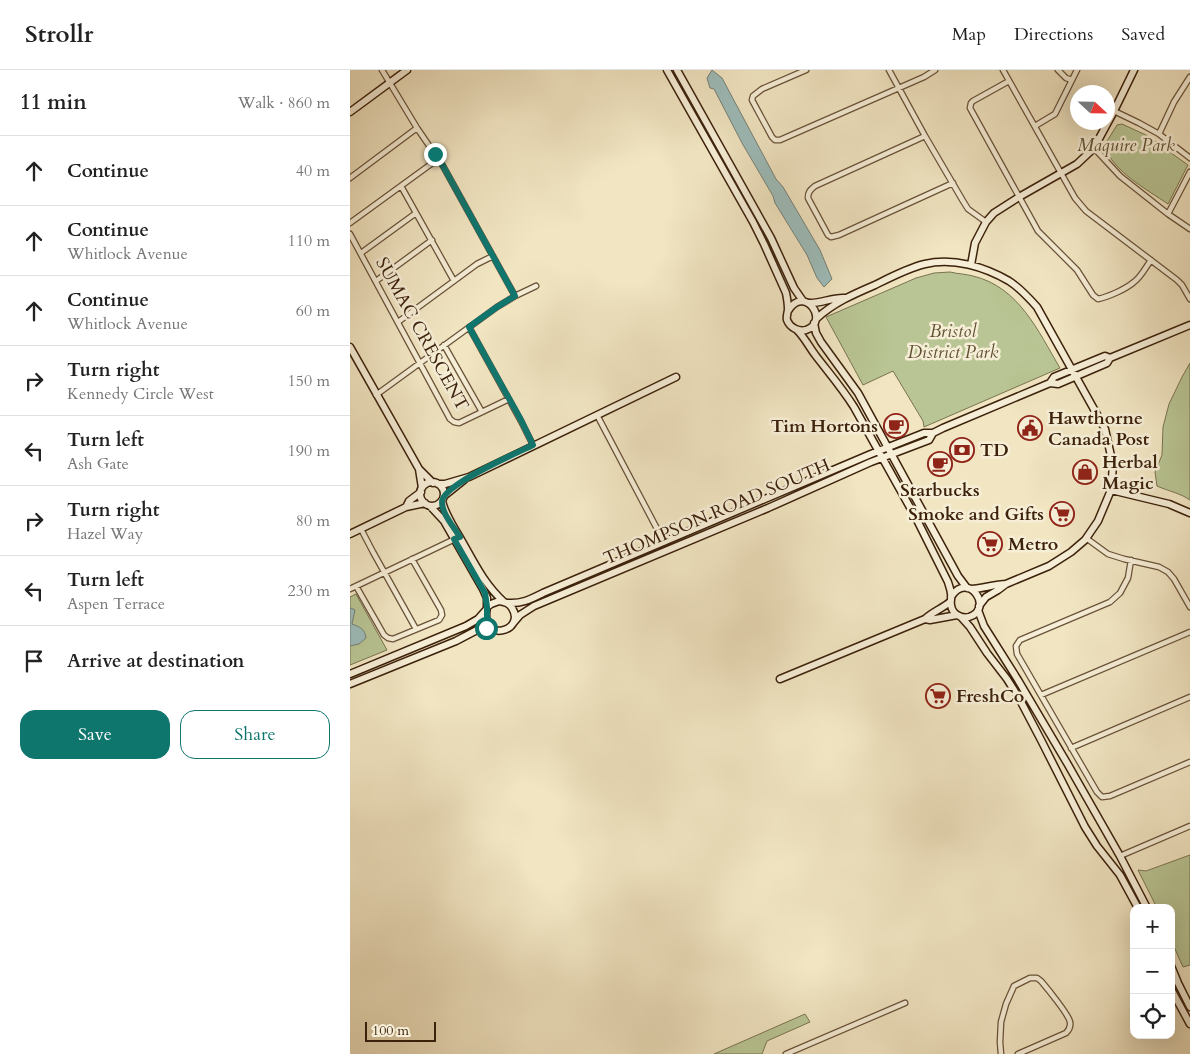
<!DOCTYPE html>
<meta charset="utf-8">
<style>
body{margin:0;font-family:Cardo,serif;background:#f2f2f2;color:#222}
.controls{position:absolute;right:15px;bottom:15px;display:grid;overflow:hidden;border-radius:10px;box-shadow:0 5px 20px #0002}
.controls button{width:45px;height:45px;display:grid;place-items:center;padding:0;border:0;border-bottom:1px solid #e0e0e0;background:#fff;color:#222;font:25px sans-serif}
.compass{position:absolute;left:720px;top:15px;width:45px;height:45px;border-radius:50%;background:#fff;box-shadow:0 5px 20px #0002;rotate:112deg}
.scale{position:absolute;left:15px;bottom:12px;width:71px;box-sizing:border-box;padding-left:5px;border:2px solid #3c210b;border-top:0;font-size:14px;line-height:18px;white-space:nowrap;color:#3c210b;-webkit-text-stroke:4px #f6eed7;paint-order:stroke}
.stop{position:absolute;width:15px;height:15px;margin:-11px;border:4px solid #0f766e;border-radius:50%;background:#fff}
.stop.end{background:#0f766e;border-color:#fff;box-shadow:0 1px 5px #0008}
.list{margin:0;padding:0;list-style:none}
h2{display:flex;justify-content:space-between;align-items:center;height:65px;margin:0;padding:0 20px;font-size:21px}
h2 small{font-size:16px;font-weight:400;color:#767676}
.list li{display:grid;grid-template-columns:32px 1fr auto;gap:15px;align-items:center;box-sizing:border-box;height:70px;padding:0 20px;border-top:1px solid #e0e0e0}
.list b{display:block;font-size:19px;white-space:nowrap}
.list p{margin:0;font-size:16px;white-space:nowrap;color:#767676}
.list em{font-size:16px;font-style:normal;color:#767676}
.actions{display:flex;gap:10px;padding:15px 20px}
.actions a{flex:1;padding:11px 0;border:1px solid #0f766e;border-radius:15px;text-align:center;font-size:18px;color:#0f766e}
.actions .main{background:#0f766e;color:#fff}
.icon{flex:none;width:28px;height:28px;fill:none;stroke:currentColor;stroke-width:2;stroke-linecap:round;stroke-linejoin:round}
.map{position:relative;flex:none;width:840px;height:984px;overflow:hidden}
header{display:flex;align-items:center;gap:30px;box-sizing:border-box;height:70px;padding:0 25px;background:#fff;border-bottom:1px solid #e0e0e0}
header strong{font-size:24px}
nav{display:flex;gap:28px;margin-inline-start:auto;font-size:18px}
main{display:flex}
aside{flex:1;background:#fff}
.map>svg:first-child{display:block}
</style>
<header>
<strong>Strollr</strong>
<nav><a>Map</a><a>Directions</a><a>Saved</a></nav>
</header>
<main>
<aside>
<h2>11 min<small>Walk · 860 m</small></h2>
<ul class="list">
<li><svg class="icon" aria-label="ahead" viewBox="0 0 24 24"><path d="M12 20V5M6 11l6-6 6 6"/></svg><div><b>Continue</b></div><em>40 m</em></li>
<li><svg class="icon" aria-label="ahead" viewBox="0 0 24 24"><path d="M12 20V5M6 11l6-6 6 6"/></svg><div><b>Continue</b><p>Whitlock Avenue</p></div><em>110 m</em></li>
<li><svg class="icon" aria-label="ahead" viewBox="0 0 24 24"><path d="M12 20V5M6 11l6-6 6 6"/></svg><div><b>Continue</b><p>Whitlock Avenue</p></div><em>60 m</em></li>
<li><svg class="icon" aria-label="right" viewBox="0 0 24 24"><path d="M7 20v-9h11M14 6l5 5-5 5"/></svg><div><b>Turn right</b><p>Kennedy Circle West</p></div><em>150 m</em></li>
<li><svg class="icon" aria-label="left" viewBox="0 0 24 24"><path d="M17 20v-9H6M10 6l-5 5 5 5"/></svg><div><b>Turn left</b><p>Ash Gate</p></div><em>190 m</em></li>
<li><svg class="icon" aria-label="right" viewBox="0 0 24 24"><path d="M7 20v-9h11M14 6l5 5-5 5"/></svg><div><b>Turn right</b><p>Hazel Way</p></div><em>80 m</em></li>
<li><svg class="icon" aria-label="left" viewBox="0 0 24 24"><path d="M17 20v-9H6M10 6l-5 5 5 5"/></svg><div><b>Turn left</b><p>Aspen Terrace</p></div><em>230 m</em></li>
<li><svg class="icon" aria-label="arrive" viewBox="0 0 24 24"><path d="M6 21V4h12l-3 4 3 4H6"/></svg><div><b>Arrive at destination</b></div></li>
</ul>
<div class="actions"><a class="main">Save</a><a>Share</a></div>
</aside>
<div class="map">
<svg width="840" height="984" viewBox="0 0 840 984">
<rect width="100%" height="100%" fill="#f1e5c2"/>
<filter id="stains"><feTurbulence type="fractalNoise" baseFrequency=".004" numOctaves="4"/><feColorMatrix values="0 0 0 0 .2 0 0 0 0 .09 0 0 0 0 .02 0 0 0 .5 -.17"/></filter>
<radialGradient id="worn" r=".72"><stop offset=".6" stop-color="#630" stop-opacity="0"/><stop offset="1" stop-color="#630" stop-opacity=".3"/></radialGradient>
<path fill="#b9c594" stroke="#7a7350" d="M772,54L796,65L838,95L818,134C796,119 764,102 754,76L767,55Z
M600,202C608,204 616,204 623,206C669,217 688,261 710,298L574,357L573,351L543,301L513,315L476,247L566,208L584,203Z
M840,293V430C830,423 818,421 807,416L805,402L812,385L813,357L819,334L832,307Z
M6,524L37,580L0,595V527Z
M840,785V895L833,897L821,870V838H807L788,800L796,801Z
M455,944L460,952L417,971L412,984H364Z"/>
<path fill="#9dbdbb" stroke="#767f75" d="M362,0L372,8L426,109L433,117L470,180L482,209L474,217L467,208L457,185L425,133L423,126L392,73L364,19L360,18L357,8Z
M1,538L5,540L2,554C10,557 15,559 16,568L9,574L0,576V539Z"/>
<g fill="none" stroke-linecap="round" stroke-linejoin="round">
<defs>
<path id="street" d="M32,0L67,58L93,96L165,226
M456,0L412,19L403,26L402,30L422,67L425,70H430L574,7L585,0
M539,0L575,66L613,131L618,139L636,152
M653,0L725,128L736,141L827,210L832,215L840,229
M708,0L716,8L722,10
M659,11L623,31L621,33L620,38L688,161L727,200L743,225L748,229C758,227 776,219 784,212C791,207 796,197 801,190
M764,41L789,53L809,64L840,88
M685,56L705,44L727,0
M809,64L824,32L840,7
M575,66L465,116C460,120 458,122 458,128L478,165L481,167L489,165L603,113
M744,78L770,106L818,144L840,159
M0,108L67,58
M51,116L104,211
M818,144L840,102
M0,153L88,89
M0,164L100,349L104,352L109,353L159,329
M11,183L66,143
M26,211L82,170
M48,252L127,194L143,186
M119,257L171,351L183,375
M94,275L132,342
M26,325L147,237L165,226L186,216
M247,345L314,472
M11,459L23,482L66,559
M736,468L758,484L774,489L809,497L818,502L824,509L840,537
M781,490L778,508L770,523L760,532L670,570L666,576L667,584L747,722L752,727L760,726L840,692
M6,516L34,565L38,568L43,569L89,550L92,545L91,540L62,489
M0,519L107,468
M691,625L840,562
M721,678L840,627
M770,786L840,756
M436,984L555,933
M651,984L650,972L651,952L656,934L664,916L680,908H687L691,911C697,918 719,945 720,952C721,957 719,960 716,963L668,984"/>
<path id="secondary" d="M317,0L403,152L414,174L436,223C437,228 438,233 438,239C438,243 436,246 437,250C440,258 449,262 456,260C481,251 454,214 438,241
M327,0L421,168L444,218L453,231
M0,42L57,0
M621,195L625,173L636,152L644,143L669,127L727,94L744,78L764,41L784,0
M458,233C472,234 481,227 495,228
M466,249C483,233 504,224 525,215C541,207 558,198 575,194C603,187 635,197 659,211C670,218 679,228 687,237L755,359L763,395L761,420L748,451L735,470L721,482L699,496L656,514L648,520L636,527L629,536
M464,253L466,263L471,272L508,323L608,506L617,518
M447,260C455,268 459,277 466,286C479,303 492,318 504,337L567,450L598,512C599,516 601,520 601,524C602,528 600,531 601,535C602,544 611,549 619,547C645,539 618,500 601,527
M0,277L69,399L83,413
M700,313L708,314L757,293L760,288L840,255
M69,399L72,418
M70 424a12 12 0 1 1 24 0a12 12 0 1 1-24 0Z
M88,414H95L119,407L326,307
M761,420L819,434L840,443
M94,426L114,410
M92,431C95,444 102,454 109,466C123,490 133,513 154,532
M80,436L94,451L133,519L137,528V537
M56,437L59,431L71,422
M0,464L56,437L75,433
M621,519C633,519 644,514 656,514
M149,531C155,532 159,533 162,538C177,561 129,575 137,537L141,534Z
M600,532C593,538 582,542 575,549L580,550L607,545
M158,533C172,534 181,529 193,523L521,384L574,363H583
M628,540L634,556L668,610L717,693L770,786L797,838
M611,547L620,557L637,583L657,609L669,628L691,670L735,757L747,776L770,805L788,838
M164,552L170,545L184,536L418,438L521,392L579,370L583,363L593,358L700,313L704,307L755,286L760,288
M0,604L116,556L128,549L136,540
M430,609L575,549
M0,614L106,571L127,560L136,558L143,559
M821,896L828,913L840,937
M821,919L840,954"/>
</defs>
<use href="#street" stroke="#695239" stroke-width="7"/>
<use href="#secondary" stroke="#3c210b" stroke-width="9"/>
<use href="#street" stroke="#f6eed7" stroke-width="4.5"/>
<use href="#secondary" stroke="#f6eed7" stroke-width="6"/>
</g>
<g fill="none" stroke-linecap="round" stroke-linejoin="round">
<path stroke="#0f766e" stroke-width="6" d="M85,84L93,96L165,226L147,237L119,257L171,350L183,375C167,383 92,415 92,432C92,444 104,457 110,467L104,469L135,523L137,537V549L138,553L143,559L136,558"/>
</g>
<defs>
<symbol id="cafe-ring" viewBox="-11 -11 22 22"><circle r="9.5" fill="#f6eed7" stroke="#8f2418" stroke-width="1.5"/><path d="M-5.5-4.5H6V0H3Q3 3.5 0 3.5H-2.5Q-5.5 3.5-5.5 0ZM3-3.2v2h1.7v-2ZM-6 4.5H4V6H-6Z" fill="#8f2418"/></symbol>
<symbol id="civic-ring" viewBox="-11 -11 22 22"><circle r="9.5" fill="#f6eed7" stroke="#8f2418" stroke-width="1.5"/><path d="M-.6-6.5H3V-4.5H.6V-3L4-1V1h2V6H-6V1h2V-1L-.6-3ZM-1.2 2.5V6h2.4V2.5Z" fill="#8f2418"/></symbol>
<symbol id="bank-ring" viewBox="-11 -11 22 22"><circle r="9.5" fill="#f6eed7" stroke="#8f2418" stroke-width="1.5"/><path d="M-6-4H6V4H-6ZM0-2.3a2.3 2.3 0 1 0 0 4.6a2.3 2.3 0 1 0 0-4.6Z" fill="#8f2418"/></symbol>
<symbol id="shop-ring" viewBox="-11 -11 22 22"><circle r="9.5" fill="#f6eed7" stroke="#8f2418" stroke-width="1.5"/><path d="M-5-2.5h2.3a2.7 3.5 0 0 1 5.4 0H5L5.5 6h-11ZM-1.5-2.5h3a1.5 2.3 0 0 0-3 0Z" fill="#8f2418"/></symbol>
<symbol id="supermarket-ring" viewBox="-11 -11 22 22"><circle r="9.5" fill="#f6eed7" stroke="#8f2418" stroke-width="1.5"/><path d="M-6-5.5h2.5l.6 2H6L4.5 2H-2.5L-4.4-4H-6ZM-1.5 3.2a1.3 1.3 0 1 0 .1 0ZM3 3.2a1.3 1.3 0 1 0 .1 0Z" fill="#8f2418"/></symbol>
</defs>
<g fill-rule="evenodd">
<use href="#cafe-ring" x="532" y="342" width="28" height="28"/>
<use href="#civic-ring" x="666" y="344" width="28" height="28"/>
<use href="#bank-ring" x="598" y="366" width="28" height="28"/>
<use href="#cafe-ring" x="576" y="380" width="28" height="28"/>
<use href="#shop-ring" x="721" y="388" width="28" height="28"/>
<use href="#supermarket-ring" x="698" y="430" width="28" height="28"/>
<use href="#supermarket-ring" x="626" y="460" width="28" height="28"/>
<use href="#supermarket-ring" x="574" y="612" width="28" height="28"/>
</g>
<g text-anchor="middle" dominant-baseline="central" stroke-width="5" stroke-linejoin="round" paint-order="stroke">
<g font-size="18" font-style="italic" fill="#625234" stroke="#f6eed7">
<text x="776" y="75">Maquire Park</text>
<text x="603" y="261">Bristol<tspan x="603" dy="21">District Park</tspan></text>
</g>
<g font-size="18" fill="#3c210b" stroke="#f6eed7">
<text transform="translate(72 264) rotate(61)">SUMAC CRESCENT</text>
<text transform="translate(367 442) rotate(-23)">THOMPSON ROAD SOUTH</text>
</g>
<g font-size="18" font-weight="bold" fill="#3c210b" stroke="#f6eed7" text-anchor="start">
<text x="698" y="348">Hawthorne<tspan x="698" dy="21">Canada Post</tspan></text>
<text x="528" y="356" text-anchor="end">Tim Hortons</text>
<text x="630" y="380">TD</text>
<text x="752" y="392">Herbal<tspan x="752" dy="21">Magic</tspan></text>
<text x="590" y="420" text-anchor="middle">Starbucks</text>
<text x="694" y="444" text-anchor="end">Smoke and Gifts</text>
<text x="658" y="474">Metro</text>
<text x="606" y="626">FreshCo</text>
</g>
</g>
<rect width="100%" height="100%" filter="url(#stains)"/>
<rect width="100%" height="100%" fill="url(#worn)"/>
</svg>
<div class="controls">
<button>+</button>
<button>−</button>
<button><svg class="icon" aria-label="locate" viewBox="0 0 24 24"><circle cx="12" cy="12" r="6"/><path d="M12 2v4M12 18v4M2 12h4M18 12h4"/></svg></button>
</div>
<svg class="compass" viewBox="-18 -18 36 36"><path d="M0-13l5 13h-10z" fill="#e53935"/><path d="M0 13l5-13h-10z" fill="#767676"/></svg>
<div class="scale">100 m</div>
<div class="stop" style="left:136px;top:558px"></div>
<div class="stop end" style="left:85px;top:84px"></div>
</div>
</main>
